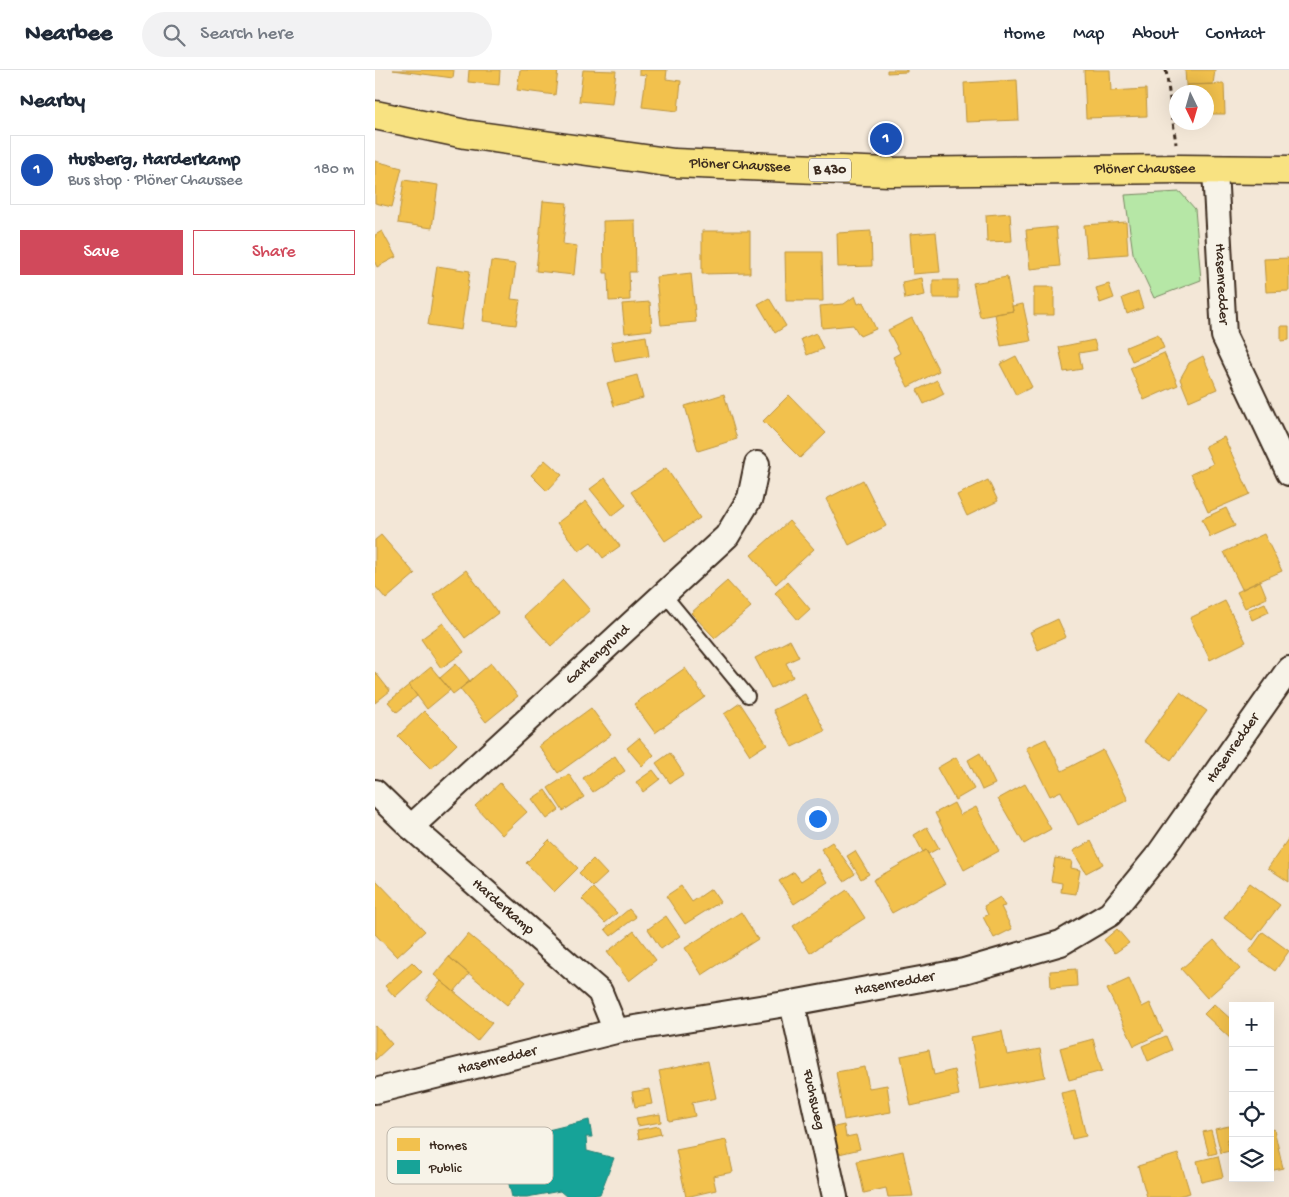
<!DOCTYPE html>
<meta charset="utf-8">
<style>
body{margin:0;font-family:"Gochi Hand",sans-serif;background:#f2f2f3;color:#1f2937}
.controls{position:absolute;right:15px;bottom:15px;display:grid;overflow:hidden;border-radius:0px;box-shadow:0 5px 20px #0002}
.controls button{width:45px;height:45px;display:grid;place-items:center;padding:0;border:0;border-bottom:1px solid #e0e1e3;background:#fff;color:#1f2937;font:25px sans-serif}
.compass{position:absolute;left:794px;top:15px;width:45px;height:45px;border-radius:50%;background:#fff;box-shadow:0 5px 20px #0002;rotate:175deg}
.you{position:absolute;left:442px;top:748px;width:18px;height:18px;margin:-12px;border:4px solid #fff;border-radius:50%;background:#1a73e8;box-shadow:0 0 0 8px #1a73e833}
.badge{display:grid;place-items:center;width:32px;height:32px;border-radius:50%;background:#d1495b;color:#fff;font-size:16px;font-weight:700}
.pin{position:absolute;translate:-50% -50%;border:2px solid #fff;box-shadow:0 1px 5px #0006}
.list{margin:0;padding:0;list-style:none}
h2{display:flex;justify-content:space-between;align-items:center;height:65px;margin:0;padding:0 20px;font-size:21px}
h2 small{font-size:16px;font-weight:400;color:#747a83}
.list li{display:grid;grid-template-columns:32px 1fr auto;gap:15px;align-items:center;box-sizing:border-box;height:70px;margin:0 10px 10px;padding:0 10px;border:1px solid #e0e1e3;border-radius:0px}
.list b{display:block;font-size:19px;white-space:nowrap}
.list p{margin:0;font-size:16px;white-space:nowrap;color:#747a83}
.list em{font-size:16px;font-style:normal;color:#747a83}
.actions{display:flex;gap:10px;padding:15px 20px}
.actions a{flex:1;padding:11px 0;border:1px solid #d1495b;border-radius:0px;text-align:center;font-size:18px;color:#d1495b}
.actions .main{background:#d1495b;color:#fff}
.icon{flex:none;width:28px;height:28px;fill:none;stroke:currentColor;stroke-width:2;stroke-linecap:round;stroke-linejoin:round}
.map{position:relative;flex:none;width:914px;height:1127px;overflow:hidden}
header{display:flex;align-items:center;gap:30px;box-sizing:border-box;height:70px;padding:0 25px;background:#fff;border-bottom:1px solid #e0e1e3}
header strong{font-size:24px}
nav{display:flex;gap:28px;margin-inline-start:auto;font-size:18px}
.search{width:350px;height:45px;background:#f2f2f3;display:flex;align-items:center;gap:12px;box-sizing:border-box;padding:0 18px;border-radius:28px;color:#747a83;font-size:19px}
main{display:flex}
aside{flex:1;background:#fff}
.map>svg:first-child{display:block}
</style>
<header>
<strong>Nearbee</strong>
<div class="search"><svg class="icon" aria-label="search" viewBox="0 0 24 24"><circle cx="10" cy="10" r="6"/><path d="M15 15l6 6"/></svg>Search here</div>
<nav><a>Home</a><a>Map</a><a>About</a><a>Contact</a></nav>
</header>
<main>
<aside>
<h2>Nearby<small></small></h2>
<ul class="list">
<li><span class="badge" style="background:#1a4fb4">1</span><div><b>Husberg, Harderkamp</b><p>Bus stop · Plöner Chaussee</p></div><em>180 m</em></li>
</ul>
<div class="actions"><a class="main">Save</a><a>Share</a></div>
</aside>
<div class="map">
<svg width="914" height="1127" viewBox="0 0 914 1127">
<rect width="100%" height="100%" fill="#f3e7d7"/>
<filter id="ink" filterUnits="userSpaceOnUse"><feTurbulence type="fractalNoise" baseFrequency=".02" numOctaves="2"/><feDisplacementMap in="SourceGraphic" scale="10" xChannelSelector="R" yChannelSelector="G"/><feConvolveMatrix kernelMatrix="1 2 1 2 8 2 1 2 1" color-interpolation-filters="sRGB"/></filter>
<g filter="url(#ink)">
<path fill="#b6e7a6" stroke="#788862" d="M805,122L820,139L826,210L779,228L758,183L750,125Z"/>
<path fill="#f2c14e" stroke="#bb9440" d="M18,0H79L78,8Z
M94,0H125L124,15L93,12Z
M145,0H183L180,25L142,20Z
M208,0L241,1L237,34L204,31Z
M264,0H292L291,9L306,11L303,41L267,37L271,5L264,4Z
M512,0H532V2L512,3Z
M709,0H735L736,21L771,19L772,46L711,48Z
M810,0H840L838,14L811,15Z
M642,10L644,50L591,52L589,13Z
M849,14L850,44H832V22H811V15Z
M0,91L27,98L17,137L0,133Z
M29,110L63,115L57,158L23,153Z
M168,131L192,133L188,174L202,176L199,205L161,201Z
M635,143L637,171L612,172L611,145Z
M260,150L261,202H254L255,230L234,231L233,203H229L228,151Z
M751,152L753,184L712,187L709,155Z
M681,157L685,196L655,199L651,160Z
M7,161L21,187L2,197L0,193V165Z
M327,161H375V203L327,204Z
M496,161L497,196L463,197L462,163Z
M561,162L565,202L538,204L535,164Z
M410,182H447L448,231H411Z
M914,188V221L891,222L889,189Z
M116,191L141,194L136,229L145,230L141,255L108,251Z
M62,196L95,201L86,260L53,255Z
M316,203L321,252L286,255L281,207Z
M632,207L638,241L605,247L598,213Z
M547,208L550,225L530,229L527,212Z
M558,210H583V228H558Z
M734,214L739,228L725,233L721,218Z
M659,217H679V245H659Z
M763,222L768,238L752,244L747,228Z
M480,226L483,234L488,232L501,259L485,266L478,255L447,258L445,236L469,234Z
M394,228L411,256L400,263L383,234Z
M275,232L277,260L250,263L247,234Z
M648,234L656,271L626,276L620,244L638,241L637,236Z
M537,248L564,301L533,317L518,287L525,283L513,260Z
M906,256H914V270L906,271Z
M441,263L448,279L432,285L426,269Z
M783,264L789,278L757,291L751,277Z
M271,266L274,286L240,292L236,272Z
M719,270L722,280L704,283L707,299L689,302L684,277Z
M789,283L803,315L769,330L755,298Z
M641,286L657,317L641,325L625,294Z
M828,286L842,319L814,331L805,309L814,293Z
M262,305L268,328L239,336L232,313Z
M562,310L569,324L549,334L542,320Z
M349,324L362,369L323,381L310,336Z
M414,325L451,363L425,388L388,351Z
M849,367L875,424L833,442L816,404L838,394L830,376Z
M170,390L187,405L172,421L156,405Z
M291,398L325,448L290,471L256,422Z
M230,408L251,435L237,446L215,419Z
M488,410L511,456L474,475L451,429Z
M613,410L623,431L592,446L582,425Z
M211,431L245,476L228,488L216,472L204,481L182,453Z
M851,438L860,456L835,467L827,449Z
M414,451L439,479L401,514L376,485Z
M889,464L907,501L867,519L849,482Z
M6,465L40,504L11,529L0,516V470Z
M91,500L123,543L90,568L58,525Z
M188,510L215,540L176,576L149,546Z
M352,511L376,537L340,568L316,543Z
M885,511L892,528L870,538L862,522Z
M412,512L435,539L423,550L400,523Z
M850,531L871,572L835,590L815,548Z
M890,533L894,542L877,550L873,540Z
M683,549L691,567L663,580L655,562Z
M68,553L89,582L66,598L46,569Z
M415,570L424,587L411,593L418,607L396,618L380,588Z
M116,593L143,626L111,652L85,619Z
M81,594L95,611L78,624L65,608Z
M56,597L75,620L52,639L34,615Z
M310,598L330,627L280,663L259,634Z
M0,602L15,621L0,633Z
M34,615L42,626L22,642L13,632Z
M805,622L832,641L796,690L769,671Z
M430,624L450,661L417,677L398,640Z
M365,633L392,674L375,685L349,644Z
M216,638L236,665L183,703L164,676Z
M49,641L82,674L56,699L23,666Z
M264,668L279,685L267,696L252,678Z
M671,669L687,701L728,680L753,730L703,755L686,721L675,726L651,678Z
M295,683L309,704L295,713L281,693Z
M605,683L620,714L607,720L593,690Z
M240,686L250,701L218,722L208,708Z
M581,687L599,719L580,730L562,698Z
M278,700L285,709L268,722L261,712Z
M194,704L209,727L188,741L173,718Z
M125,713L152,742L127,765L100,736Z
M650,714L676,759L649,774L623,729Z
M170,720L184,740L172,749L157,729Z
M579,733L585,745L601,737L624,781L589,800L560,743Z
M552,757L564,778L553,784L551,780L548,782L539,765Z
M913,769L914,770V812L893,798Z
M174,770L203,798L179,822L151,793Z
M716,771L728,794L711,803L698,781Z
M457,772L480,804L469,811L446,779Z
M551,780L570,814L517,843L498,810Z
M480,781L494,804L486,809L472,786Z
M680,788L697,791L696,798L705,800L701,824L686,822L687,813L676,811Z
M218,789L232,804L218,817L204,803Z
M444,799L453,812L419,834L404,811L419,802L426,811Z
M0,809L50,861L22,887L0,864Z
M875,813L905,835L878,870L849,848Z
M306,816L317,832L336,819L345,832L310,854L291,826Z
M218,818L242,843L230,853L207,829Z
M472,820L490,848L435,883L418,856Z
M625,827L630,836L626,837L637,859L619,868L608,847L613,845L609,836Z
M254,839L261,847L236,866L230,859Z
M366,842L383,869L327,905L310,878Z
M291,846L305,866L286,879L273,859Z
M742,859L754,873L740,883L729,870Z
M259,861L281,890L254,911L232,882Z
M888,862L914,881L900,901L874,882Z
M93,864L151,912L132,935L74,887Z
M839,870L865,899L832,928L806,899Z
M74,887L94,904L79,922L59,905Z
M37,892L47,902L20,927L10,916Z
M701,899L702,916L676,918L675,901Z
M754,909L767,937L775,933L788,962L759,976L732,919Z
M66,911L117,953L102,971L51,929Z
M839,934L858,951V971L829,944Z
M1,956L17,974L0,990V957Z
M627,961L632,985L665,979L670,1007L605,1019L596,967Z
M791,966L797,980L773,991L767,976Z
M718,969L727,1001L694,1010L685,978Z
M554,980L559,1005L579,1000L584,1025L536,1036L526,986Z
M333,991L341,1028L317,1033L320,1046L294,1051L284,1001Z
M490,997L494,1018L512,1015L516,1042L469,1050L461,1002Z
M274,1019L277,1034L260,1037L257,1022Z
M700,1020L711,1066L697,1069L686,1023Z
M285,1044L286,1052L263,1056L261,1048Z
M469,1055L471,1067L481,1065L485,1079L460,1085L455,1058Z
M284,1056L286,1064L264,1069L262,1060Z
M854,1056L857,1068L852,1069L855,1081L846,1083L840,1059Z
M899,1059L908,1098L895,1101V1060Z
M836,1060L842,1083L834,1085L828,1062Z
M857,1068H858V1094L852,1069Z
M351,1070L358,1102L338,1106L341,1120L311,1127L301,1080Z
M528,1081L538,1126L513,1127L511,1118L489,1123L482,1091Z
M803,1084L815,1123L799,1127H772L763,1096Z
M843,1086L848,1107L827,1112L822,1091Z"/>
<path fill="#17a398" stroke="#227f73" d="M214,1050L217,1067H211L212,1081L239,1088L225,1124L211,1127H192L185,1121L152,1127H137L124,1072Z"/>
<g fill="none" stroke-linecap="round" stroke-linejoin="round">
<defs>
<path id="service" d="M289,524L373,626"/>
<g id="minor">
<path id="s1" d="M840,100L849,266L914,403"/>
<path id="s2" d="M0,722L36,757L225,922L241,961"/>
<path id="s3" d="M36,757L352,466L375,428L382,394"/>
<path id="s4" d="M417,933L460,1127"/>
<path id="s5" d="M0,1021L241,961L417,933L589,901L686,873L735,844L784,784L914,599"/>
</g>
<g id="primary">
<path id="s6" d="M0,45L90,64L299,93L514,102L805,99L914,100"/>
</g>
</defs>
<use href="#service" stroke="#3b2a1e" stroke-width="16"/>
<use href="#minor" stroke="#3b2a1e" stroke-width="28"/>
<use href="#primary" stroke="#3b2a1e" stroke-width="31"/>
<path stroke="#3b2a1e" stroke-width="3" stroke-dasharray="5 4" stroke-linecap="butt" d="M791,0L801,74"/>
<use href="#service" stroke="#f7f3e8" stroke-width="12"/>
<use href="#minor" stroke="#f7f3e8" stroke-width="24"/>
<use href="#primary" stroke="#f8e281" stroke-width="28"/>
</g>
</g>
<g text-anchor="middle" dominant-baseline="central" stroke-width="5" stroke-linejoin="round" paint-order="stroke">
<rect fill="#f7f3e8" stroke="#73665b" stroke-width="1" x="434" y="88.5" width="42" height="23" rx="4"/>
<g font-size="14" font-weight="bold" fill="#3b2a1e">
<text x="455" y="100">B 430</text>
</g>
<g font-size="15" fill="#3b2a1e" stroke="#f7f3e8">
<text stroke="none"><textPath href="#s6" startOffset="369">Plöner Chaussee</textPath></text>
<text stroke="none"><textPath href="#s6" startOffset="774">Plöner Chaussee</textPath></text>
<text stroke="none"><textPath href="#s1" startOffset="114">Hasenredder</textPath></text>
<text stroke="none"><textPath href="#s3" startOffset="254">Gartengrund</textPath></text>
<text stroke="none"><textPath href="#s5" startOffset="966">Hasenredder</textPath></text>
<text stroke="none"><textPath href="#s2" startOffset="172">Harderkamp</textPath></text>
<text stroke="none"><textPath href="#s5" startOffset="531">Hasenredder</textPath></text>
<text stroke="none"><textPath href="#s5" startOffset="126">Hasenredder</textPath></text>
<text stroke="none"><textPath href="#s4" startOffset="99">Fuchsweg</textPath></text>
</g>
</g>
<rect x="12" y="1057" width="166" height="57" rx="8" fill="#f7f3e8" stroke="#bfb7ab" stroke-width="1"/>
<rect x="22" y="1068" width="23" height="13" fill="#f2c14e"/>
<rect x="22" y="1090" width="23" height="14" fill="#17a398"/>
<g font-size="14" fill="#3b2a1e">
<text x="54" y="1079">Homes</text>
<text x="54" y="1102">Public</text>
</g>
</svg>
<div class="controls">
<button>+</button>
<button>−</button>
<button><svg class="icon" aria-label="locate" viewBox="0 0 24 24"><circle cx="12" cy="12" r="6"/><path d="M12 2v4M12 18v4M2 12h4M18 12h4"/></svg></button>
<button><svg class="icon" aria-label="layers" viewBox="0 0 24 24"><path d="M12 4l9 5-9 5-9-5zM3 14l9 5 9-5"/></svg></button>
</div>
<svg class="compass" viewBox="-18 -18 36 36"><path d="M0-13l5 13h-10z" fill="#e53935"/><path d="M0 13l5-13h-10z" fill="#747a83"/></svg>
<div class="you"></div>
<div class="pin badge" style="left:511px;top:69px;background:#1a4fb4">1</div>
</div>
</main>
